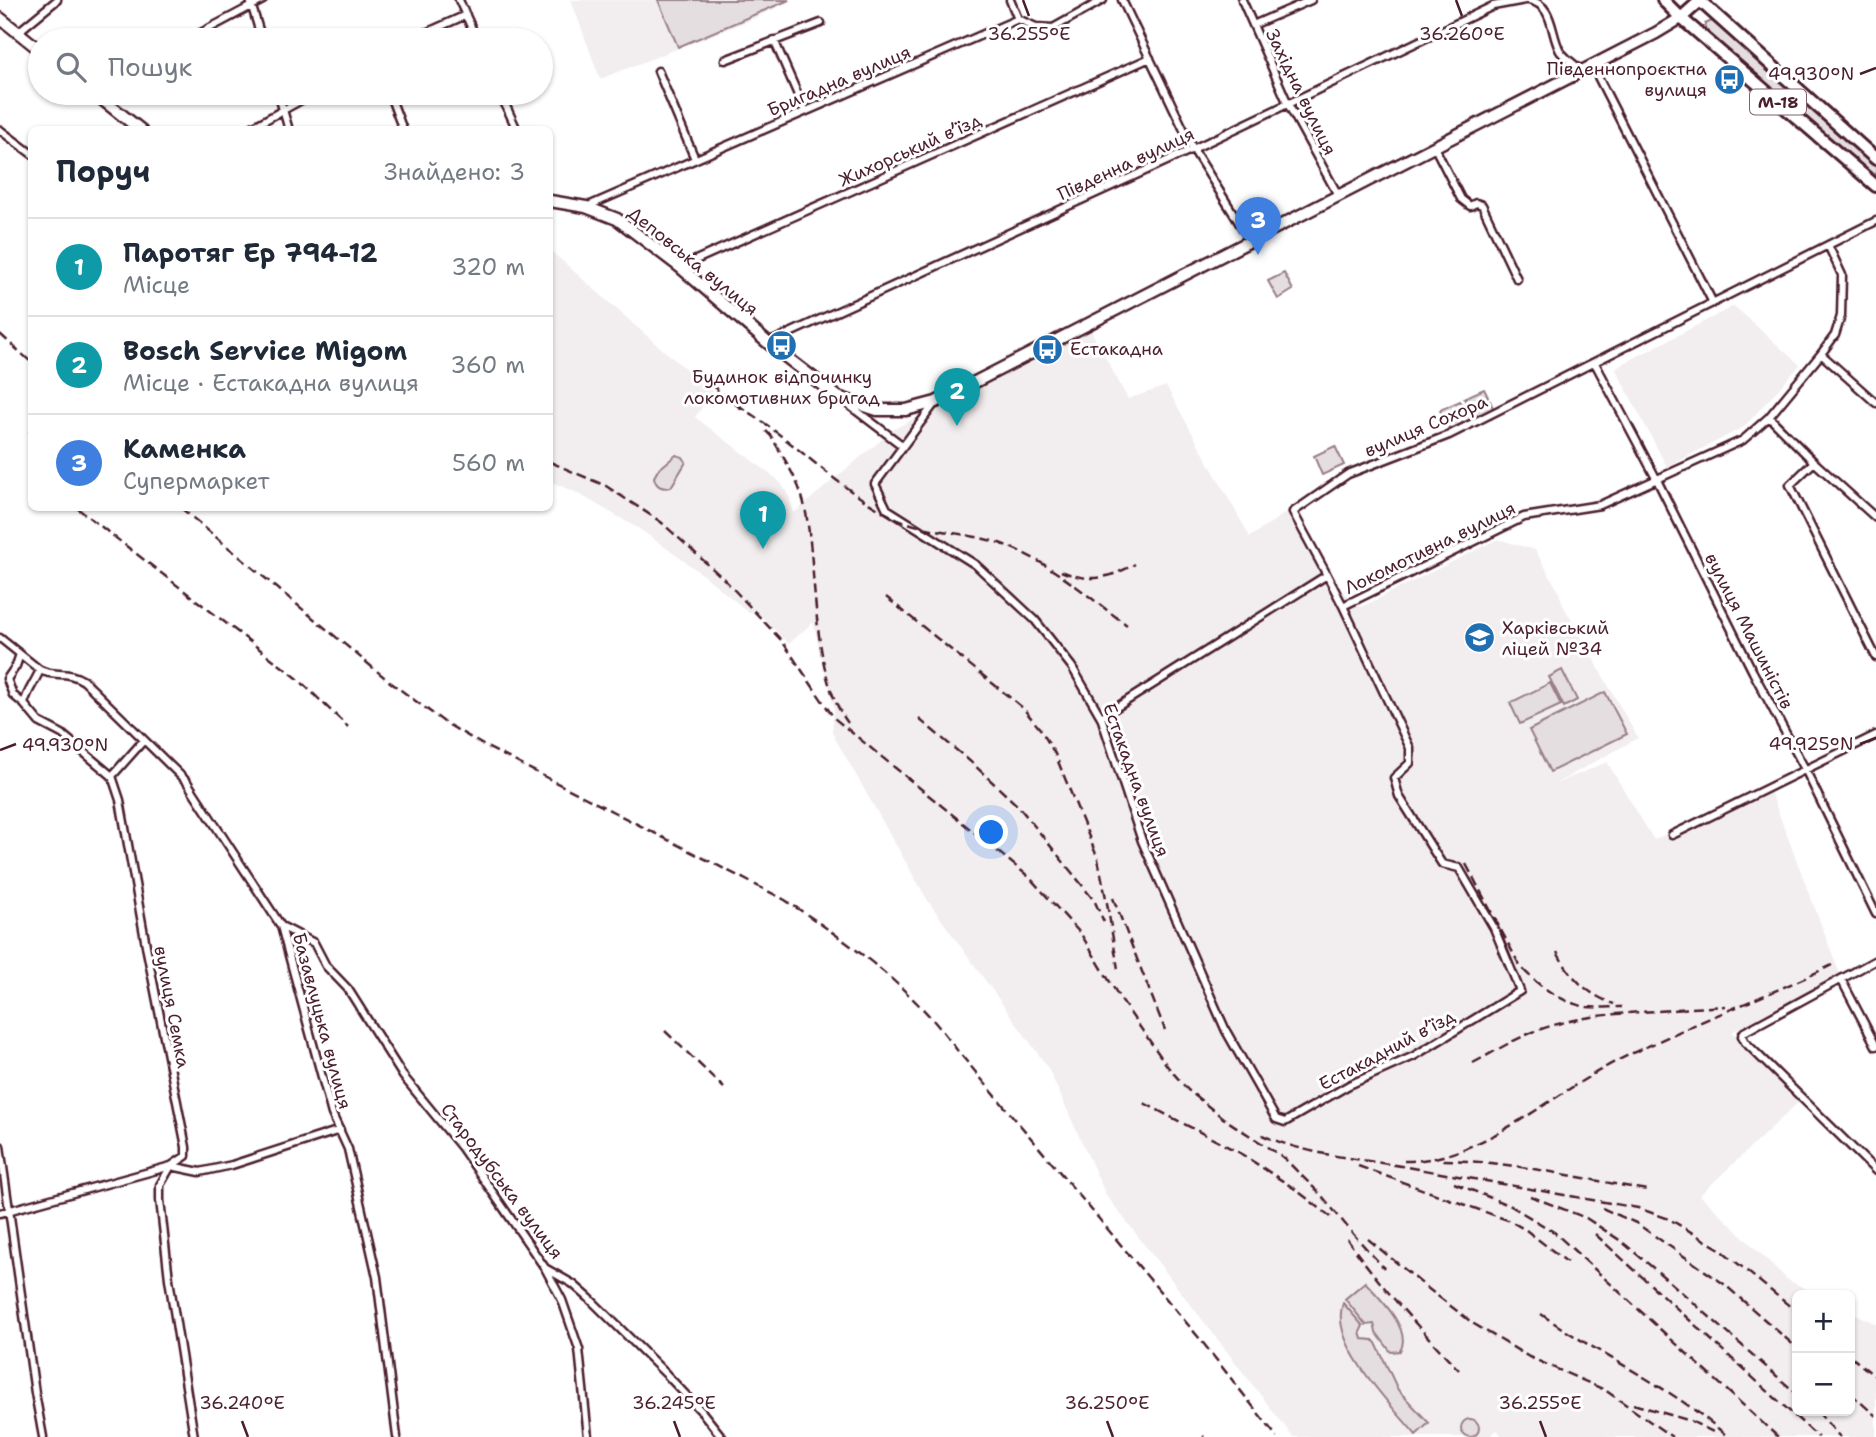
<!DOCTYPE html>
<html lang="uk">
<meta charset="utf-8">
<style>
body{margin:0;font-family:"Shantell Sans",sans-serif;background:#f2f2f3;color:#1f2937}
.controls{position:absolute;right:21px;bottom:21px;display:grid;overflow:hidden;border-radius:10px;box-shadow:0 2px 5px #0004}
.controls button{width:63px;height:63px;display:grid;place-items:center;padding:0;border:0;border-bottom:2px solid #e0e1e3;background:#fff;color:#1f2937;font:35px sans-serif}
.you{position:absolute;left:992px;top:833px;width:24px;height:24px;margin:-18px;border:5px solid #fff;border-radius:50%;background:#1a73e8;box-shadow:0 0 0 10px #1a73e833}
.badge{display:grid;place-items:center;width:46px;height:46px;border-radius:50%;background:#1f6fb2;color:#fff;font-size:23px;font-weight:700}
.pin{position:absolute;translate:-50% -58px;filter:drop-shadow(0 2px 4px #0008)}
.pin::after{content:'';position:absolute;top:37px;width:24px;height:21px;background:inherit;clip-path:polygon(0 0,100% 0,50% 100%)}
.list{margin:0;padding:0;list-style:none}
h2{display:flex;justify-content:space-between;align-items:center;height:91px;margin:0;padding:0 28px;font-size:30px}
h2 small{font-size:23px;font-weight:400;color:#747a83}
.list li{display:grid;grid-template-columns:46px 1fr auto;gap:21px;align-items:center;box-sizing:border-box;height:98px;padding:0 28px;border-top:2px solid #e0e1e3}
.list b{display:block;font-size:26px;white-space:nowrap}
.list p{margin:0;font-size:23px;white-space:nowrap;color:#747a83}
.list em{font-size:23px;font-style:normal;color:#747a83}
.icon{flex:none;width:38px;height:38px;fill:none;stroke:currentColor;stroke-width:2;stroke-linecap:round;stroke-linejoin:round}
.map{position:relative;flex:none;width:1876px;height:1437px;overflow:hidden}
.search{position:absolute;background:#fff;box-shadow:0 2px 5px #0004;left:28px;top:28px;width:525px;height:77px;display:flex;align-items:center;gap:18px;box-sizing:border-box;padding:0 24px;border-radius:38px;color:#747a83;font-size:26px}
.panel{position:absolute;background:#fff;box-shadow:0 2px 5px #0004;left:28px;top:126px;width:525px;height:385px;border-radius:10px}
.map>svg:first-child{display:block}
</style>
<div class="map">
<svg width="1876" height="1437" viewBox="0 0 1876 1437">
<rect width="100%" height="100%" fill="#fff"/>
<filter id="ink" filterUnits="userSpaceOnUse"><feTurbulence type="fractalNoise" baseFrequency=".0143" numOctaves="2"/><feDisplacementMap in="SourceGraphic" scale="14" xChannelSelector="R" yChannelSelector="G"/><feConvolveMatrix kernelMatrix="1 2 1 2 8 2 1 2 1" color-interpolation-filters="sRGB"/></filter>
<g filter="url(#ink)">
<path fill="#f2eeef" d="M571,0H792L755,18L600,79Z
M552,252L655,343L713,392L695,417L778,480L788,493L794,513L894,429L1089,327L1128,399L1166,386L1250,537L1294,507L1340,590L1361,607L1498,539L1535,550L1558,590L1564,607L1638,738L1555,784L1607,762L1654,840L1767,783L1840,974L1732,1032L1802,1099L1700,1195L1788,1280L1819,1295H1797V1411H1850V1311L1876,1324V1437H1503L1497,1430L1489,1437H1293L1106,1195L1047,1066L928,901L832,733L834,708L813,622L789,644L755,610L749,613L705,576L641,530L577,493L550,481V255Z
M1734,306L1800,365L1744,427L1667,467L1615,368Z"/>
<path fill="#e5dee0" stroke="#987e86" stroke-width="2" d="M658,0H789L678,47Z
M1712,21L1876,165V180L1705,29V24Z
M1284,273L1293,290L1278,299L1268,281Z
M1484,389L1488,397L1468,407L1464,398Z
M1460,401L1464,409L1444,419L1440,410Z
M1490,401L1494,410L1450,431L1446,423Z
M1335,446L1344,465L1322,475L1314,456Z
M676,455L683,457L686,462L671,487C662,489 656,487 654,477L658,470Z
M1562,670L1577,700L1564,707L1549,677Z
M1550,683L1561,705L1520,724L1510,703Z
M1605,692L1627,734L1550,772L1529,730Z
M1365,1282C1379,1297 1413,1330 1400,1351L1391,1352L1376,1332L1374,1324L1366,1325L1345,1299Z
M1343,1303L1363,1326L1360,1332L1362,1339L1373,1340L1376,1343L1398,1390L1429,1423L1416,1435C1392,1406 1328,1343 1343,1303Z
M1461 1428a9 9 0 1 1 18 0a9 9 0 1 1-18 0Z"/>
<g fill="none" stroke-linecap="round" stroke-linejoin="round">
<defs>
<path id="minor" d="M250,0L262,40
M459,0L477,40
M1010,0L1018,19
M1122,0L1193,149L1250,240
M1242,0L1288,104L1338,195
M1529,0C1554,5 1550,33 1560,51C1565,58 1575,65 1582,71
M1253,25L1311,0
M18,32L57,0
M193,37L263,0
M410,40L466,15
M774,40L805,111
M725,60L821,23
M1592,65L1713,303
M658,71L695,159
M278,93L289,130
M389,93L403,130
M500,93L517,130
M0,130L32,154
M247,130L314,93
M1434,146L1461,199L1470,206L1476,203L1482,205L1517,279
M586,207L1018,19L1036,27L1053,28L1103,0
M680,267L1150,58
M768,343L1193,149L1493,6L1525,0
M1821,354L1876,403
M1595,363L1657,480L1753,672L1806,771L1876,914
M845,402L903,446
M935,403L875,484L887,509L976,565L1035,620L1072,667L1101,717L1142,841L1226,1031L1276,1119L1285,1122L1349,1085L1414,1056L1520,991L1494,928L1459,868L1442,864L1399,796L1394,778L1410,763V748L1343,606L1327,575
M1769,417L1814,462L1876,518
M1814,462L1790,485L1876,657
M1343,606L1524,517L1600,505L1743,440L1769,417L1821,354L1835,335L1841,316L1842,275L1828,245
M0,638L40,670C57,678 65,669 84,681L187,782L281,926L332,1114L348,1149L377,1277L397,1437
M20,654L16,666L7,679L13,695L24,704
M40,670C35,682 27,691 24,704L39,722L62,734L112,776L120,800L147,951L186,1147V1156L171,1166L160,1185V1200L169,1279L194,1437
M1101,717L1327,575L1293,512L1348,474L1449,435L1876,221
M112,776L144,740
M1672,835L1876,735
M281,926L314,943L326,966L348,989L403,1076L462,1148L545,1268L573,1284L589,1298L666,1374L702,1412L722,1437
M1876,960L1744,1032L1742,1036L1745,1042L1876,1171
M1841,979L1876,1046
M0,1146L35,1393L43,1437
M0,1213L171,1166L200,1172L232,1165L340,1130
M545,1268L562,1300L579,1349L588,1437"/>
<path id="secondary" d="M0,18L40,50
M94,93L141,130
M550,201L586,207L617,219L680,267L768,343L838,397L877,410H906L936,402L1656,33L1681,18"/>
<path id="primary" d="M1663,0L1681,18L1876,186
M1699,0L1876,159
M1681,18L1700,1"/>
</defs>
<use href="#minor" stroke="#4a1f2b" stroke-width="11"/>
<use href="#secondary" stroke="#4a1f2b" stroke-width="15"/>
<use href="#primary" stroke="#4a1f2b" stroke-width="16"/>
<use href="#minor" stroke="#fff" stroke-width="6"/>
<use href="#secondary" stroke="#fff" stroke-width="10"/>
<use href="#primary" stroke="#fff" stroke-width="10"/>
<path stroke="#4a1f2b" stroke-width="2.5" stroke-dasharray="10 5" stroke-linecap="butt" d="M0,334L32,363
M550,338L554,336
M550,369H552
M699,375L743,410
M737,404C750,414 764,422 776,432C816,462 852,498 898,519C930,533 968,532 1002,544C1049,561 1087,596 1127,625
M29,431L32,434
M766,431L771,436C784,459 800,482 805,508C818,570 810,673 848,723
M550,462L606,486L661,522L725,580L782,641L834,718L1029,877L1081,934L1121,1000L1168,1067L1188,1090L1223,1118L1284,1158L1322,1196L1354,1235L1384,1268
M77,508L297,678L348,727
M181,508L390,682L444,722L483,745L785,900C832,931 879,964 918,1004C932,1018 945,1034 957,1050L1200,1339L1277,1437
M1061,571C1090,583 1108,579 1135,564
M886,597L1023,708L1041,730L1055,754L1098,859L1107,903L1118,969
M919,719L972,763L1019,807L1082,885L1095,902L1104,922
M1466,864L1520,966C1538,986 1560,1002 1587,1007C1598,1008 1610,1007 1622,1007
M1113,898L1165,1030
M1557,952C1570,977 1588,995 1614,1004
M1677,1009L1726,1006
M665,1031L724,1088
M1473,1063C1494,1052 1514,1039 1536,1031C1583,1013 1635,1013 1685,1009
M1144,1103L1240,1153L1295,1189L1331,1217
M1262,1135C1307,1155 1354,1158 1401,1166C1480,1180 1559,1194 1638,1208L1669,1219L1720,1249L1797,1312
M1443,1160C1511,1161 1579,1178 1647,1190
M1404,1161C1473,1163 1546,1100 1604,1068C1621,1058 1639,1050 1657,1042C1715,1014 1775,993 1832,965
M1358,1166L1510,1221L1526,1230L1567,1262
M1454,1183L1511,1206L1554,1232L1778,1437
M1530,1196L1586,1218L1621,1241L1670,1282L1797,1394
M1602,1208L1636,1223L1724,1284L1797,1348
M1595,1234L1818,1437
M1347,1239C1380,1286 1420,1329 1459,1370
M1368,1239L1426,1287L1474,1324L1529,1357L1605,1390L1672,1437
M1541,1314C1603,1358 1670,1385 1728,1437
M1850,1356L1876,1377
M1850,1393L1876,1416
M1633,1404L1691,1421L1715,1433
M1817,1411L1840,1437
M1203,1436L1204,1437"/>
</g>
</g>
<path fill="none" stroke="#4a1f2b" stroke-width="2.5" d="M1023,0L1029,16M1456,0L1462,16M1860,74L1876,68M1860,744L1876,738M0,750L16,744M242,1421L248,1437M674,1421L680,1437M1107,1421L1113,1437M1540,1421L1546,1437"/>
<defs>
<symbol id="bus-disc" viewBox="-11 -11 22 22"><circle r="9.5" fill="#1f6fb2" stroke="#fff"/><path d="M-5-6H5V4H4V6H2V4H-2V6H-4V4H-5ZM-3.5-4V0h7V-4ZM-3.5 1.2v1.5H-2V1.2ZM2 1.2v1.5H3.5V1.2Z" fill="#fff"/></symbol>
<symbol id="school-disc" viewBox="-11 -11 22 22"><circle r="9.5" fill="#1f6fb2" stroke="#fff"/><path d="M0-5L7-2L0 1L-7-2ZM-4 1L0 2.5L4 1V4Q0 6-4 4Z" fill="#fff"/></symbol>
</defs>
<g fill-rule="evenodd">
<use href="#bus-disc" x="1712" y="62" width="35" height="35"/>
<use href="#bus-disc" x="764" y="328" width="35" height="35"/>
<use href="#bus-disc" x="1030" y="332" width="35" height="35"/>
<use href="#school-disc" x="1462" y="620" width="35" height="35"/>
</g>
<g text-anchor="middle" dominant-baseline="central" stroke-width="6" stroke-linejoin="round" paint-order="stroke">
<rect fill="#fff" stroke="#80626b" stroke-width="2" x="1750" y="89.5" width="56" height="25" rx="5"/>
<g font-size="16" font-weight="bold" fill="#4a1f2b">
<text x="1778" y="102">М-18</text>
</g>
<g font-size="18" fill="#4a1f2b" stroke="#fff" text-anchor="start">
<text x="1707" y="69" text-anchor="end">Південнопроєктна<tspan x="1707" dy="21">вулиця</tspan></text>
<text x="1070" y="349">Естакадна</text>
<text x="782" y="377" text-anchor="middle">Будинок відпочинку<tspan x="782" dy="21">локомотивних бригад</tspan></text>
<text x="1502" y="628">Харківський<tspan x="1502" dy="21">ліцей №34</tspan></text>
</g>
<g font-size="18" fill="#4a1f2b" stroke="#fff">
<text transform="translate(839 81) rotate(-23)">Бригадна вулиця</text>
<text transform="translate(1301 92) rotate(64)">Західна вулиця</text>
<text transform="translate(910 150) rotate(-24)">Жихорський в’їзд</text>
<text transform="translate(1126 164) rotate(-25)">Південна вулиця</text>
<text transform="translate(693 261) rotate(39)">Деповська вулиця</text>
<text transform="translate(1426 426) rotate(-23)">вулиця Сохора</text>
<text transform="translate(1430 548) rotate(-26)">Локомотивна вулиця</text>
<text transform="translate(1749 631) rotate(63)">вулиця Машиністів</text>
<text transform="translate(1136 780) rotate(70)">Естакадна вулиця</text>
<text transform="translate(172 1007) rotate(79)">вулиця Семка</text>
<text transform="translate(322 1021) rotate(75)">Базавлуцька вулиця</text>
<text transform="translate(1387 1050) rotate(-28)">Естакадний в’їзд</text>
<text transform="translate(502 1181) rotate(53)">Стародубська вулиця</text>
</g>
</g>
<g font-size="18" text-anchor="middle" fill="#4a1f2b" stroke="#fff" stroke-width="6" stroke-linejoin="round" paint-order="stroke">
<text x="1029" y="40">36.255°E</text>
<text x="1462" y="40">36.260°E</text>
<text x="1811" y="80">49.930°N</text>
<text x="1811" y="750">49.925°N</text>
<text x="65" y="751">49.930°N</text>
<text x="242" y="1409">36.240°E</text>
<text x="674" y="1409">36.245°E</text>
<text x="1107" y="1409">36.250°E</text>
<text x="1540" y="1409">36.255°E</text>
</g>
</svg>
<div class="controls">
<button>+</button>
<button>−</button>
</div>
<div class="you"></div>
<div class="pin badge" style="left:763px;top:549px;background:#0f9aa8">1</div>
<div class="pin badge" style="left:957px;top:426px;background:#0f9aa8">2</div>
<div class="pin badge" style="left:1258px;top:255px;background:#3f7fe0">3</div>
<div class="search"><svg class="icon" aria-label="search" viewBox="0 0 24 24"><circle cx="10" cy="10" r="6"/><path d="M15 15l6 6"/></svg>Пошук</div>
<section class="panel">
<h2>Поруч<small>Знайдено: 3</small></h2>
<ul class="list">
<li><span class="badge" style="background:#0f9aa8">1</span><div><b>Паротяг Ер 794-12</b><p>Місце</p></div><em>320 m</em></li>
<li><span class="badge" style="background:#0f9aa8">2</span><div><b>Bosch Service Migom</b><p>Місце · Естакадна вулиця</p></div><em>360 m</em></li>
<li><span class="badge" style="background:#3f7fe0">3</span><div><b>Каменка</b><p>Супермаркет</p></div><em>560 m</em></li>
</ul>
</section>
</div>
